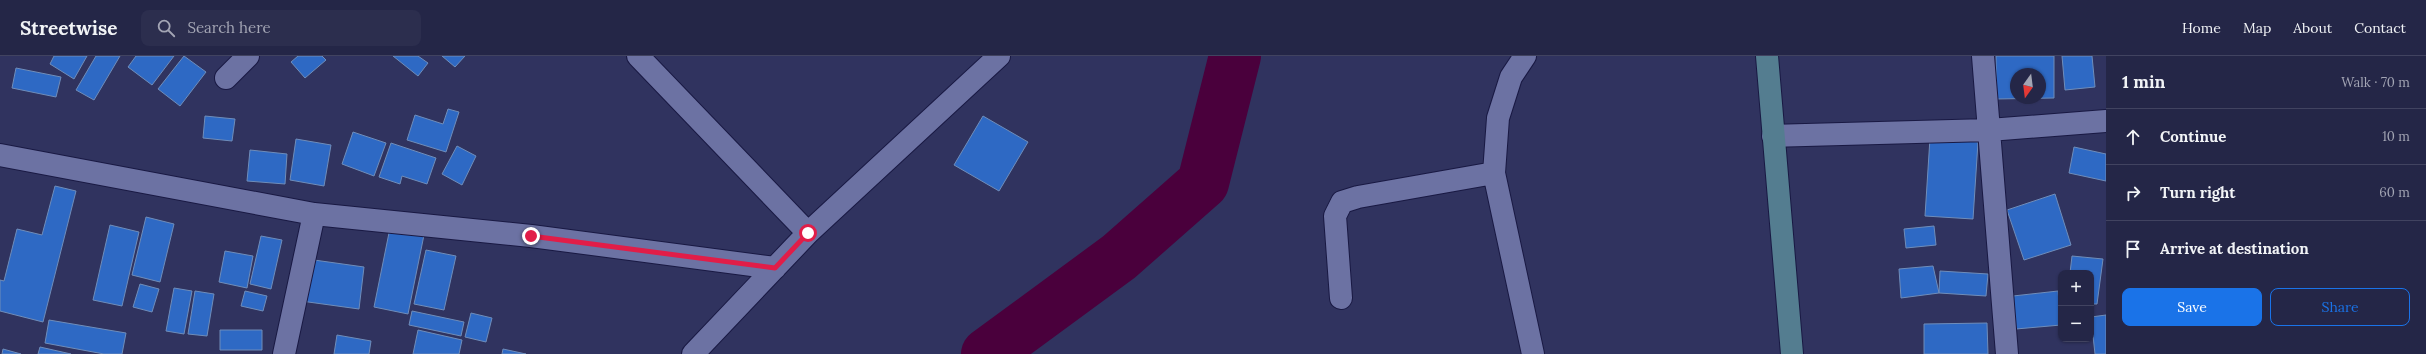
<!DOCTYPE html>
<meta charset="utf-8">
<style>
body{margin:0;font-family:Lora,serif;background:#2c2e4e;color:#f1f3f6}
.controls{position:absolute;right:12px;bottom:12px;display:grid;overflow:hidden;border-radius:8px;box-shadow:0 1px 3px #0004}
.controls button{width:36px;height:36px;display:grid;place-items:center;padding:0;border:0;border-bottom:1px solid #414360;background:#242647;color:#f1f3f6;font:20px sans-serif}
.compass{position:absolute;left:2010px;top:12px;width:36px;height:36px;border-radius:50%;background:#242647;box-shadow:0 1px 3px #0004;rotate:194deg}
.stop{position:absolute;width:12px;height:12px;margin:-9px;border:3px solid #e11d48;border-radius:50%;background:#fff}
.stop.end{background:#e11d48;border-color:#fff;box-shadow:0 1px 4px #0008}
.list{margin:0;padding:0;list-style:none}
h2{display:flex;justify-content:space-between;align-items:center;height:52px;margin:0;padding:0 16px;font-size:17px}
h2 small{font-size:13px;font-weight:400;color:#a3a5b4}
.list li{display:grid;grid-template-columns:26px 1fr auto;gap:12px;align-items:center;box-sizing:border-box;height:56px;padding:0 16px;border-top:1px solid #414360}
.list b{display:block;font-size:15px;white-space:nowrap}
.list em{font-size:13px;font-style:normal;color:#a3a5b4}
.actions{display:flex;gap:8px;padding:12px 16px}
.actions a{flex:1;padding:9px 0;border:1px solid #1a73e8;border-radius:8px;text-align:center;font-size:14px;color:#1a73e8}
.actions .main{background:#1a73e8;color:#fff}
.icon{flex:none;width:22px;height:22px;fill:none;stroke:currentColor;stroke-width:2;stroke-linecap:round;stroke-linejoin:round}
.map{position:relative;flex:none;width:2106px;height:298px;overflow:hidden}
header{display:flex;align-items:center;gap:24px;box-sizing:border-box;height:56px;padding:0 20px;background:#242647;border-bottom:1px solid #414360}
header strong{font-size:19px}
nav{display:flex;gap:22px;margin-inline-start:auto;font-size:14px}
.search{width:280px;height:36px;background:#2c2e4e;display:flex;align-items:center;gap:10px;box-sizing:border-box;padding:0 14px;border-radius:8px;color:#a3a5b4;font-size:15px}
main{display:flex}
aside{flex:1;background:#242647}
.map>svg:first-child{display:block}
</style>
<header>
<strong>Streetwise</strong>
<div class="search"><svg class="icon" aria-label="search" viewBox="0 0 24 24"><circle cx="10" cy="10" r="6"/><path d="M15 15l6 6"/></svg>Search here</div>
<nav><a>Home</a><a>Map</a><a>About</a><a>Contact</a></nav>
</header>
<main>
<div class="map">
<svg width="2106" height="298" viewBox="0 0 2106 298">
<rect width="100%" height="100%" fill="#30335f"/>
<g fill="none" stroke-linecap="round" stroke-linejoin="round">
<path stroke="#4a003c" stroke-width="52" d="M987,298L1119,201L1203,127L1235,0"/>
</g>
<path fill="#2e69c4" stroke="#6f8dba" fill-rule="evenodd" d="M54,0H87L74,23L50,8Z
M96,0H120L94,44L76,34Z
M136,0H174L152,29L128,11Z
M184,0L206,16L180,50L158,33Z
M298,0H322L326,4L305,22L291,6Z
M393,0H418L428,7L418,20Z
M442,0H465L455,11Z
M1996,0H2054V42L1996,43ZM2016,18H2040V42H2016Z
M2062,0H2092L2095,31L2065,34Z
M16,12L61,21L56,41L12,32Z
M448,53L459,56L446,96L407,84L415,59L443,68Z
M205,60L235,63L232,85L203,82Z
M983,60L1028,86L999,135L954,109Z
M353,76L386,87L374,120L342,108Z
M1930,82L1978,86L1973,163L1925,160Z
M296,83L331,89L324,130L290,124Z
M391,87L436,102L427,128L402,120L400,128L379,121Z
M457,90L476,100L462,129L442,118Z
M2074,91L2106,98V125L2069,117Z
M250,94L287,98L285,128L247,125Z
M55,130L76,135L43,266L0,255V224L4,225L17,173L42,179Z
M2055,138L2071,189L2024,204L2007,154Z
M146,161L174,168L160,226L132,219Z
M391,167L425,174L408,258L374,251Z
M110,169L139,176L122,250L93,244Z
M1934,170L1936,189L1906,192L1904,173Z
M261,180L282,184L271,233L250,228Z
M426,194L456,200L444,254L414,248Z
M225,195L253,200L247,232L219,226Z
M2072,200L2103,203L2097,248H2091V217H2070Z
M307,203L364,211L359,253L301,245Z
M1933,210L1939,237L1901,242L1899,213Z
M1940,215L1988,218L1986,240L1939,237Z
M140,228L159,233L152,256L133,251Z
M174,232L192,235L184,278L166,275Z
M195,235L214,238L207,280L188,278Z
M245,235L267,240L263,255L241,250Z
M2058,235L2061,269L2016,273L2013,240Z
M412,255L464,266L461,280L409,269Z
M471,257L492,262L486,286L465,281Z
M2106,259V298H2095L2091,261Z
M49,264L126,277L122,298H104L45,287Z
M1987,267L1988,298H1924V268Z
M220,274H262V294H220Z
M418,274L462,284L459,298H413Z
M337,279L371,285L369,298H334Z
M40,291L71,298H38Z
M3,293L21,298H2Z
M503,293L526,298H502Z"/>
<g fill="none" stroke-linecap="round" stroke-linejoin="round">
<defs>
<path id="street" d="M638,0L808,177
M1525,0L1511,21L1498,62L1494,117L1533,298
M1983,0L2007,298
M226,22L248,0
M1773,80L1989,74L2106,65
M0,99L314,158L531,180L775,212
M1341,242L1335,160L1342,146L1358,141L1494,117
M284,298L314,158
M693,298L808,177L999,0"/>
<path id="secondary" d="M1767,0L1792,298"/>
</defs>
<use href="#street" stroke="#191943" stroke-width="24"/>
<use href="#secondary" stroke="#191943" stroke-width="24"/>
<use href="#street" stroke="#6c72a3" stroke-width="22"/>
<use href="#secondary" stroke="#547d90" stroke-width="22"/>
</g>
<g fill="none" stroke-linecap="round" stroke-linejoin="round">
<path stroke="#e11d48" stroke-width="5" d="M531,180L775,212L808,177"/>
</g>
</svg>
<div class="controls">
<button>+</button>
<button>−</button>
</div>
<svg class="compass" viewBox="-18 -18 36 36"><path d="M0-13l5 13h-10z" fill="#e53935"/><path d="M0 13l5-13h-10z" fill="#a3a5b4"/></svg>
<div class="stop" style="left:808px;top:177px"></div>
<div class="stop end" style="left:531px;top:180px"></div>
</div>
<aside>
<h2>1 min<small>Walk · 70 m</small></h2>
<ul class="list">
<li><svg class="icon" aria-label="ahead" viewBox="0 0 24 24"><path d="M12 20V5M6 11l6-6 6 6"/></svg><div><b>Continue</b></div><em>10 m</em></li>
<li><svg class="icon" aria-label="right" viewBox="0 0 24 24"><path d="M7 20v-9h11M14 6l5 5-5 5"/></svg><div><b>Turn right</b></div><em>60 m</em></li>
<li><svg class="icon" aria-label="arrive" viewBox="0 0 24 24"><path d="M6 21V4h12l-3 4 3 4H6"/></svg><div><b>Arrive at destination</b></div></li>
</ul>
<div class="actions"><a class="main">Save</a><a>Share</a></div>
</aside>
</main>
